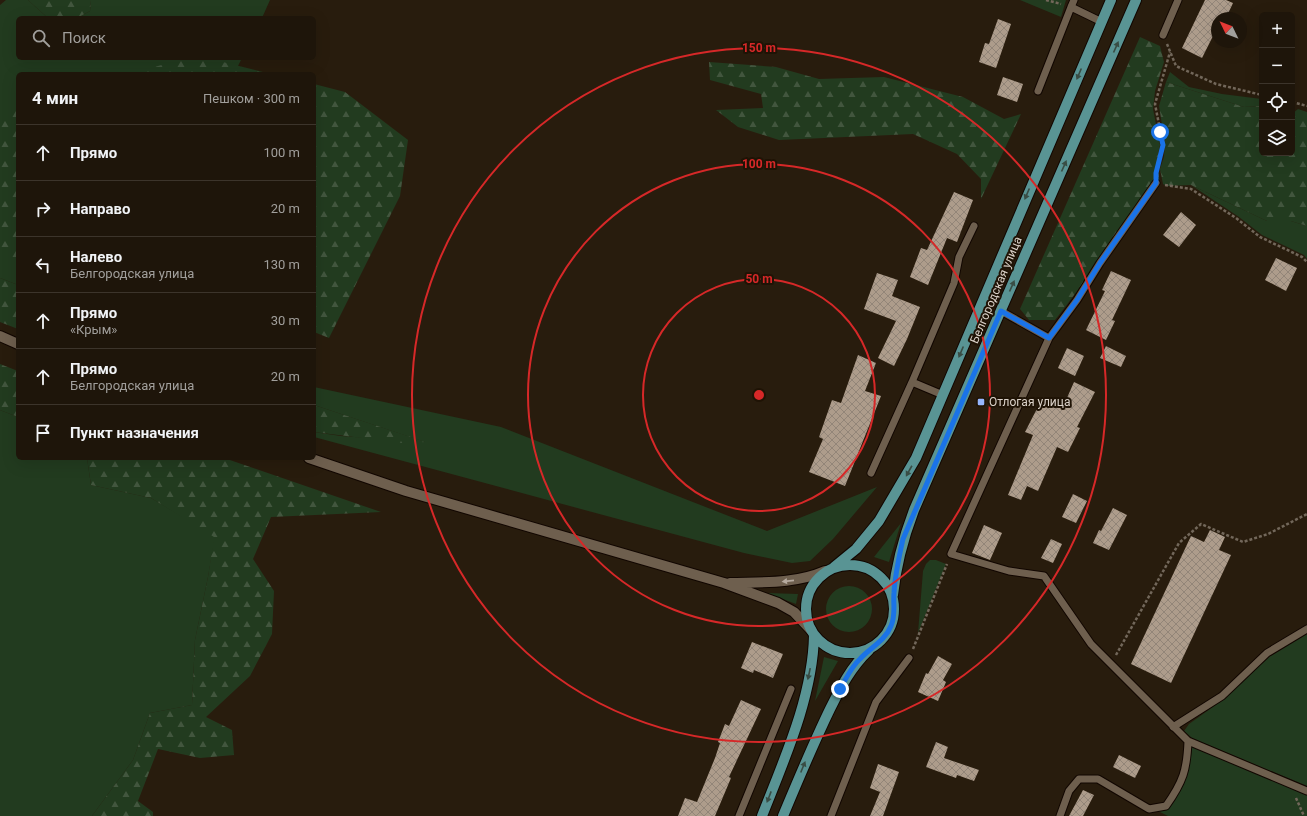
<!DOCTYPE html>
<html lang="ru">
<meta charset="utf-8">
<style>
body{margin:0;font-family:Roboto,sans-serif;background:#2b2218;color:#f1f3f6}
.controls{position:absolute;right:12px;top:12px;display:grid;overflow:hidden;border-radius:6px;box-shadow:0 4px 16px #0002}
.controls button{width:36px;height:36px;display:grid;place-items:center;padding:0;border:0;border-bottom:1px solid #3c342b;background:#1e150a;color:#f1f3f6;font:20px sans-serif}
.compass{position:absolute;left:1211px;top:12px;width:36px;height:36px;border-radius:50%;background:#1e150a;box-shadow:0 4px 16px #0002;rotate:313deg}
.stop{position:absolute;width:12px;height:12px;margin:-9px;border:3px solid #1a73e8;border-radius:50%;background:#fff}
.stop.end{background:#1a73e8;border-color:#fff;box-shadow:0 1px 4px #0008}
.list{margin:0;padding:0;list-style:none}
h2{display:flex;justify-content:space-between;align-items:center;height:52px;margin:0;padding:0 16px;font-size:17px}
h2 small{font-size:13px;font-weight:400;color:#a19f9c}
.list li{display:grid;grid-template-columns:26px 1fr auto;gap:12px;align-items:center;box-sizing:border-box;height:56px;padding:0 16px;border-top:1px solid #3c342b}
.list b{display:block;font-size:15px;white-space:nowrap}
.list p{margin:0;font-size:13px;white-space:nowrap;color:#a19f9c}
.list em{font-size:13px;font-style:normal;color:#a19f9c}
.icon{flex:none;width:22px;height:22px;fill:none;stroke:currentColor;stroke-width:2;stroke-linecap:round;stroke-linejoin:round}
.map{position:relative;flex:none;width:1307px;height:816px;overflow:hidden}
.search{position:absolute;background:#1e150a;box-shadow:0 4px 16px #0002;left:16px;top:16px;width:300px;height:44px;display:flex;align-items:center;gap:10px;box-sizing:border-box;padding:0 14px;border-radius:6px;color:#a19f9c;font-size:15px}
.panel{position:absolute;background:#1e150a;box-shadow:0 4px 16px #0002;left:16px;top:72px;width:300px;height:388px;border-radius:6px}
.map>svg:first-child{display:block}
</style>
<div class="map">
<svg width="1307" height="816" viewBox="0 0 1307 816">
<defs>
<pattern id="forest-firs" width="22" height="20" patternUnits="userSpaceOnUse"><rect width="22" height="20" fill="#223b1f"/><path d="M5 1l3.5 6h-7zM16 11l3.5 6h-7z" fill="#42563e"/></pattern>
<pattern id="building-cross-hatch" width="8" height="8" patternUnits="userSpaceOnUse"><rect width="8" height="8" fill="#ad9c8b"/><path d="M0 0l8 8M0 8l8-8" fill="none" stroke="#928578"/></pattern>
</defs>
<rect width="100%" height="100%" fill="#281c0d"/>
<path fill="#223b1f" d="M6,0H28L48,18H18V58H242L234,74H18V285L0,278V5Z
M91,0H270L262,18H77L90,11Z
M1020,0H1066L1061,17Z
M1170,72L1189,87L1222,94L1262,99V106L1244,107L1166,82Z
M1191,185L1267,221H1291L1307,226V259L1304,255L1262,235L1239,217Z
M314,387L501,427L767,531L877,487L833,539L810,561L792,563L744,553L314,437V432L341,436L425,442L314,405Z
M0,410L18,417V458H87L91,485L151,498L215,536L208,577L195,640L192,705L150,713L133,760L92,816H0Z
M901,523L889,562L874,557Z
M930,560H936L946,564L918,633L923,571L926,564Z
M826 609a23 23 0 1 1 46 0a23 23 0 1 1-46 0Z
M767,593L798,594L796,604Z
M1307,634V786L1192,738L1184,731L1189,724L1224,699L1269,657Z
M824,657L838,661L815,701Z
M1192,746L1307,794V816H1168L1156,810C1182,803 1189,770 1192,746Z"/>
<path fill="url(#forest-firs)" d="M28,0H91L90,11L77,18H48Z
M1140,37L1160,46L1164,62L1155,91L1153,109L1160,145L1157,161L1160,185C1120,226 1090,276 1055,320H1029L1020,309Z
M186,58H207L271,74H130Z
M709,62L776,67L819,79L884,77L963,97L1004,119L1021,114L981,199V179L957,154L913,134L779,140L738,127L716,110L763,108L761,94L710,80Z
M1166,82L1244,107L1262,106V153H1292V114L1298,109L1307,112V226L1291,221H1267L1191,185L1166,186L1163,184L1160,169L1164,157L1165,143L1159,106Z
M314,84L345,92L408,140L400,196L329,338L314,332Z
M18,106V266L0,252V111Z
M0,278L18,285V329L0,322Z
M0,364L18,371V417L0,410Z
M314,405L426,442L402,443L314,432Z
M87,458H224L381,512L271,517L253,559L274,591L272,634L250,676L206,717L232,730L234,755L200,758L158,749L138,801L153,812V816H92L133,760L150,713L192,705L195,640L208,577L214,537L151,498L91,485Z"/>
<path fill="url(#building-cross-hatch)" d="M1205,0H1226L1233,3L1226,18H1217V28L1202,58L1182,48Z
M998,19L1011,24L996,68L979,62L985,43L989,44Z
M1003,77L1023,84L1017,102L997,95Z
M954,192L973,200L957,242L947,238L928,285L910,277L921,248L927,250Z
M1181,212L1196,225L1179,247L1163,235Z
M1276,258L1297,268L1286,291L1265,280Z
M1111,271L1131,280L1112,320L1115,321L1106,340L1086,330L1105,291L1102,290Z
M877,273L898,280L892,296L920,307L907,339L894,366L878,358L896,321L864,309Z
M1106,346L1126,356L1121,367L1100,358Z
M1067,348L1084,356L1075,376L1058,368Z
M858,355L876,363L865,391L881,396L845,486L809,472L823,439L819,437L832,400L841,403Z
M1074,382L1095,392L1077,427L1080,428L1068,452L1057,447L1038,491L1027,486L1021,500L1008,495L1033,435L1025,432L1043,397L1063,407Z
M1073,494L1087,501L1076,523L1062,517Z
M1113,508L1127,515L1109,550L1093,543L1099,530L1101,531Z
M984,525L1002,533L990,560L972,553Z
M1210,530L1225,537L1219,550L1231,555L1171,683L1131,664L1191,536L1204,542Z
M1051,539L1062,544L1053,563L1041,558Z
M752,642L783,654L773,678L754,670L753,673L741,668Z
M938,656L952,664L943,680L946,682L938,701L918,692L926,673L928,674Z
M741,700L761,709L729,777L731,778L715,816H678L685,798L697,802L715,758L720,743L718,742L725,724L729,726Z
M936,742L948,747L944,758L979,770L974,781L957,775L956,778L926,767Z
M1119,755L1141,766L1135,778L1113,767Z
M878,764L899,772L883,816H870L880,792L870,788Z
M1083,790L1094,795L1083,816H1069Z"/>
<g fill="none" stroke-linecap="round" stroke-linejoin="round">
<defs>
<path id="lane" d="M1074,0L1071,7L1102,22
M1163,35L1178,0
M1038,91L1071,7
M1001,311L1049,338L1077,300L1100,263L1156,183
M1049,338L951,554L1009,571L1044,576L1091,644L1188,741C1187,770 1183,782 1166,806L1149,809L1098,779H1079L1069,791L1060,816
M912,382L954,283L959,257L974,226
M871,473L912,382L943,395
M1173,727L1222,696L1267,653L1307,629
M1188,741L1307,791
M739,816L791,689
M831,816L876,702L909,658"/>
<path id="secondary" d="M0,336L18,344
M309,458L406,491L724,583L778,603L794,612L811,630
M730,583C762,582 795,584 825,571"/>
<path id="primary" d="M806 609a44 44 0 1 1 88 0a44 44 0 1 1-88 0Z
M834,567L856,549L879,521L916,458L1111,0
M893,595C896,565 903,539 914,510L1136,0
M762,816C784,760 813,696 814,635
M783,816C798,780 813,744 830,709C841,687 851,667 869,650"/>
</defs>
<use href="#lane" stroke="#110600" stroke-width="9"/>
<use href="#secondary" stroke="#110600" stroke-width="12"/>
<use href="#primary" stroke="#110600" stroke-width="12"/>
<path stroke="#72675a" stroke-width="2.5" stroke-dasharray="3 2" stroke-linecap="butt" d="M1046,0L1061,4
M1167,44L1176,66L1216,84L1262,95
M1292,102L1307,106
M1156,174L1163,145L1155,104L1170,52
M1165,185L1191,189L1236,218L1260,237L1302,257L1307,262
M913,649L947,564
M1116,655L1179,543L1201,524L1243,542L1268,534L1307,514
M1296,798L1304,816"/>
<use href="#lane" stroke="#6e5f4e" stroke-width="7"/>
<use href="#secondary" stroke="#6e5f4e" stroke-width="10"/>
<use href="#primary" stroke="#599494" stroke-width="10"/>
</g>
<defs><path id="oneway-solid" d="M-6-.8H1V-3.2L6.5 0L1 3.2V.8H-6Z"/></defs>
<g fill="#394d45">
<use href="#oneway-solid" transform="translate(1116 47) rotate(-66)"/>
<use href="#oneway-solid" transform="translate(1079 74) rotate(113)"/>
<use href="#oneway-solid" transform="translate(1064 166) rotate(-66)"/>
<use href="#oneway-solid" transform="translate(1027 194) rotate(113)"/>
<use href="#oneway-solid" transform="translate(1012 286) rotate(-66)"/>
<use href="#oneway-solid" transform="translate(961 352) rotate(113)"/>
<use href="#oneway-solid" transform="translate(909 471) rotate(119)"/>
<use href="#oneway-solid" transform="translate(809 674) rotate(102)"/>
<use href="#oneway-solid" transform="translate(803 767) rotate(-68)"/>
<use href="#oneway-solid" transform="translate(769 797) rotate(111)"/>
</g>
<use fill="#b6aa9f" href="#oneway-solid" transform="translate(788 581) rotate(174)"/>
<g fill="none" stroke-linecap="round" stroke-linejoin="round">
<path stroke="#1a73e8" stroke-width="5" d="M840,689C846,679 851,667 860,659C870,648 885,641 891,626C896,615 893,604 894,593C895,574 899,557 903,539L1001,311L1049,338L1077,300L1100,263L1156,183V173L1163,145L1160,132"/>
</g>
<g fill="none" stroke="#d62828" stroke-width="2">
<circle cx="759" cy="395" r="116"/>
<circle cx="759" cy="395" r="231"/>
<circle cx="759" cy="395" r="347"/>
</g>
<rect fill="#96b6fd" stroke="#1f1305" stroke-width="1.5" x="977" y="398" width="8" height="8" rx="2"/>
<g text-anchor="middle" dominant-baseline="central" stroke-width="4" stroke-linejoin="round" paint-order="stroke">
<g font-size="12" fill="#dcd3ca" stroke="#1f1305">
<text transform="translate(996 290) rotate(-67)">Белгородская улица</text>
</g>
<g font-size="12" fill="#dcd3ca" stroke="#1f1305" text-anchor="start">
<text x="989" y="402">Отлогая улица</text>
</g>
</g>
<circle cx="759" cy="395" r="6" fill="#d62828" stroke="#1f1305" stroke-width="2"/>
<g font-size="12" text-anchor="middle" font-weight="bold" fill="#d62828" stroke="#1f1305" stroke-width="4" stroke-linejoin="round" paint-order="stroke">
<text x="759" y="52">150 m</text>
<text x="759" y="168">100 m</text>
<text x="759" y="283">50 m</text>
</g>
</svg>
<div class="controls">
<button>+</button>
<button>−</button>
<button><svg class="icon" aria-label="locate" viewBox="0 0 24 24"><circle cx="12" cy="12" r="6"/><path d="M12 2v4M12 18v4M2 12h4M18 12h4"/></svg></button>
<button><svg class="icon" aria-label="layers" viewBox="0 0 24 24"><path d="M12 4l9 5-9 5-9-5zM3 14l9 5 9-5"/></svg></button>
</div>
<svg class="compass" viewBox="-18 -18 36 36"><path d="M0-13l5 13h-10z" fill="#e53935"/><path d="M0 13l5-13h-10z" fill="#a19f9c"/></svg>
<div class="stop" style="left:1160px;top:132px"></div>
<div class="stop end" style="left:840px;top:689px"></div>
<div class="search"><svg class="icon" aria-label="search" viewBox="0 0 24 24"><circle cx="10" cy="10" r="6"/><path d="M15 15l6 6"/></svg>Поиск</div>
<section class="panel">
<h2>4 мин<small>Пешком · 300 m</small></h2>
<ul class="list">
<li><svg class="icon" aria-label="ahead" viewBox="0 0 24 24"><path d="M12 20V5M6 11l6-6 6 6"/></svg><div><b>Прямо</b></div><em>100 m</em></li>
<li><svg class="icon" aria-label="right" viewBox="0 0 24 24"><path d="M7 20v-9h11M14 6l5 5-5 5"/></svg><div><b>Направо</b></div><em>20 m</em></li>
<li><svg class="icon" aria-label="left" viewBox="0 0 24 24"><path d="M17 20v-9H6M10 6l-5 5 5 5"/></svg><div><b>Налево</b><p>Белгородская улица</p></div><em>130 m</em></li>
<li><svg class="icon" aria-label="ahead" viewBox="0 0 24 24"><path d="M12 20V5M6 11l6-6 6 6"/></svg><div><b>Прямо</b><p>«Крым»</p></div><em>30 m</em></li>
<li><svg class="icon" aria-label="ahead" viewBox="0 0 24 24"><path d="M12 20V5M6 11l6-6 6 6"/></svg><div><b>Прямо</b><p>Белгородская улица</p></div><em>20 m</em></li>
<li><svg class="icon" aria-label="arrive" viewBox="0 0 24 24"><path d="M6 21V4h12l-3 4 3 4H6"/></svg><div><b>Пункт назначения</b></div></li>
</ul>
</section>
</div>
